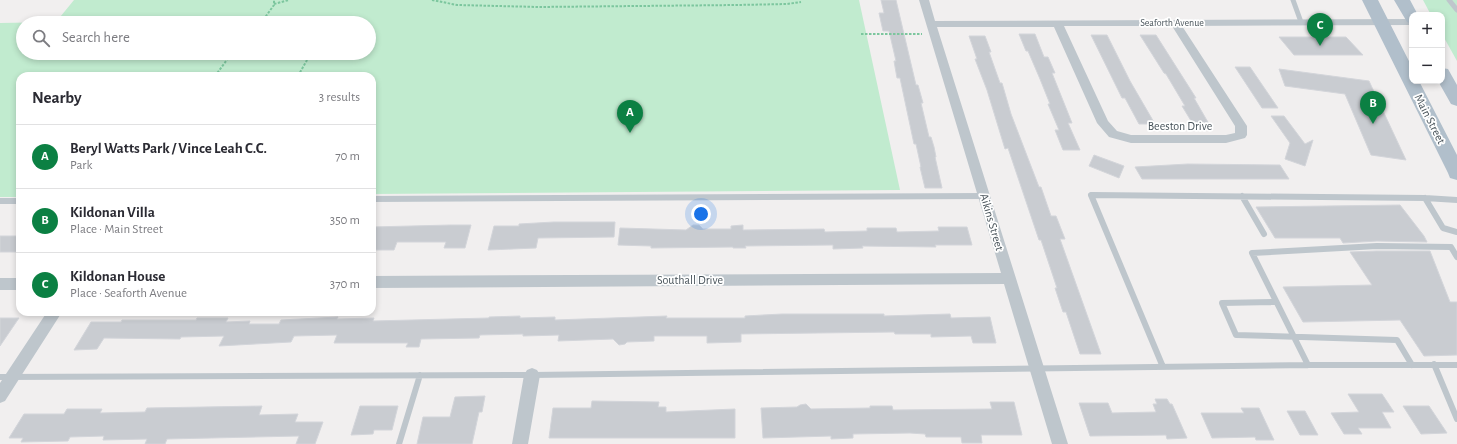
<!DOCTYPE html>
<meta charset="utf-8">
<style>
body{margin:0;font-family:"Alegreya Sans",sans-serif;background:#f7f7f7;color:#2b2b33}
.controls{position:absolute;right:12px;top:12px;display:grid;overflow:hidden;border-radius:8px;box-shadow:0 2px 6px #0003}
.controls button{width:36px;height:36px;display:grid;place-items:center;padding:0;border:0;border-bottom:1px solid #e1e1e2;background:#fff;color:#2b2b33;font:20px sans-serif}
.you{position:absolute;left:701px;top:214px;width:14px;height:14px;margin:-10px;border:3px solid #fff;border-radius:50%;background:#1a73e8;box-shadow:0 0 0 6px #1a73e833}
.badge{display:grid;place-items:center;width:26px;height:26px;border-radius:50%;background:#0b8043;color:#fff;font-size:13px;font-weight:700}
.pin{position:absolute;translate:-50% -33px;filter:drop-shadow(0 1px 2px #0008)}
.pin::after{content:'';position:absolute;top:21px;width:14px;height:12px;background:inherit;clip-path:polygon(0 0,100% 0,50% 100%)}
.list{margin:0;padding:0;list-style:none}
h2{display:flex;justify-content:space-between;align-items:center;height:52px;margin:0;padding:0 16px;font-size:17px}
h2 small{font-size:13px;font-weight:400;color:#7c7c81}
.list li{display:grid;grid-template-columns:26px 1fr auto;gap:12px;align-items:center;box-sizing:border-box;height:64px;padding:0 16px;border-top:1px solid #e1e1e2}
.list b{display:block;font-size:15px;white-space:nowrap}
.list p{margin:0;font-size:13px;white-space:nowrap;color:#7c7c81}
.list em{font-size:13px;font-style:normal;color:#7c7c81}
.icon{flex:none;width:22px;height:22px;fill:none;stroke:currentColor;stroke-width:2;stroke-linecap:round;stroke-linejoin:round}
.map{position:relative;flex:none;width:1457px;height:444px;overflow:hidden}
.search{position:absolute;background:#fff;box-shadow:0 2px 6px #0003;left:16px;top:16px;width:360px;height:44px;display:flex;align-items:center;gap:10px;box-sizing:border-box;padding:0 14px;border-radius:22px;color:#7c7c81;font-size:15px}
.panel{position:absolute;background:#fff;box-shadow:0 2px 6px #0003;left:16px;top:72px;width:360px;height:244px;border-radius:12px}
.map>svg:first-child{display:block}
</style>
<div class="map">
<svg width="1457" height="444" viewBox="0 0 1457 444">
<rect width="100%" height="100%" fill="#f1efef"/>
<path fill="#c1ebcf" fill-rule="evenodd" d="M74,0H859L900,190L372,194V76H20V197H0V23L56,22ZM23,23H369V53H23Z
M1423,0H1457V61L1442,34V15H1431Z"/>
<path fill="#c9ccd1" stroke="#d3d5da" d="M881,0H896L916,85H918L923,103H921L929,137H931L934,147L936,157H935L942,188H925L920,167H921L916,144H914L900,78H897L894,61H896L889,31H883L879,13H884Z
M1019,34H1035L1044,57H1048L1055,73H1052L1072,123H1068L1080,150H1063L1055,130H1059L1048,104H1050L1040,79L1028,51H1026Z
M1091,35H1107L1130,81L1155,124H1139L1125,98H1122Z
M1140,35H1156L1196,98H1194L1209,124H1193L1182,106H1185L1166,74L1164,73Z
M969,36H985L991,52H989L1000,83H1002L1011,114L1039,187H1041L1051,216H1056L1065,239H1060L1101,354H1080L1066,312H1063L1055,288H1057L1041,240H1039L1008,148L1005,149L987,90L975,59H977Z
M1279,37H1346L1363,55H1294Z
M1235,67H1250L1278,108H1262Z
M1279,69L1369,81L1406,160L1371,155L1345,94L1285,86Z
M1271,116H1284L1305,144L1313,140L1305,166L1285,159L1290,143Z
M1094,155L1124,166L1119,178L1089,166Z
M1188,164L1280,165L1289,179H1142L1135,167Z
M1400,205L1424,236L1427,242L1377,241L1343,243L1340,238H1275L1256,207Z
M554,222H615L614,237L538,238L536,248L488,250L494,226H519V224Z
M451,225H471L465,248H444L446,242H397L394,250H372V227Z
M693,225H699L703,229H731V226L743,225V230L824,229L825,232L867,231V228H896L897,232L939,231L938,227H967L972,245H935L936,247L862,246L863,248L833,249V245L745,246L746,248H733V247L651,248V246L618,245L620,228L686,230Z
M0,236H20V252H0Z
M1377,251H1430L1450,302H1457V355L1424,356L1400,320L1303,322L1283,287L1372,285L1350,252Z
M782,314H884V316L950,314L951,318L990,317L996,343H973L971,336L931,337V334H895L894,332L741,334V342L707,343V336H654V341L627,342L625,344L619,345L613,339L558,341L559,335L523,336V334L480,335L479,338L421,339L419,347H406L408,343H334L337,335L294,336L291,342L219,346L224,336L181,337L180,339L104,338L97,349L74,350L91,322H121L122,320H196L197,318H228L226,322L250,321L249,324H279L281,320L338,317L337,319L374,318L373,321L489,318V317L520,316V318L555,317V320L667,316L666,318H745V316Z
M0,318H19L0,346Z
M1348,394H1382L1394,412H1382L1391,428H1358L1362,434H1344L1331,413L1359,412Z
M485,396L482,412H479L472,444H417L423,417H450L455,397Z
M1155,399H1167L1170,404H1172L1187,438L1167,439L1166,435L1090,436L1079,403H1108L1112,413L1156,412L1153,404H1157Z
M592,401L659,402L658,407H666V412L735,409V438H549L553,408H591Z
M990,402H1014L1022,435H981L982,443H962L961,437H926L925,434L910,433L853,434V438L831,439V436L763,438L761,408L797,407L800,405L806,404L811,409L870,408V406H892L893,410L992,409Z
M262,406L259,415L298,414L295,422H323L315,444H296L299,436L167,439L165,444H145L147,439L103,440L104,436L70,437L68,441L21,442L23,438H9L24,414H64L67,409H102L100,413L145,412L147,408Z
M360,406H398L392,430H374L373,434L351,435Z
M1403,406H1429L1447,433L1421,434Z
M1241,408H1259L1274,440H1256L1255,437L1212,438L1201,413H1244Z
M1287,411H1305L1318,435H1300Z"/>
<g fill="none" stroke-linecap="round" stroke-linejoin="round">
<path stroke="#7cc69e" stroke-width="2" stroke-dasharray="2.5 1.5" stroke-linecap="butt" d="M432,0L457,5L539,7L737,5L787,4L801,2
M274,4L289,0
M261,23L274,5V0
M861,34H922
M215,76L232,53
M298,76L311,53"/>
<path stroke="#bec6cc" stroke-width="5" d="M1293,0L1301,22
M1449,0L1457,10
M1091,195H1097"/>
<path stroke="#bec6cc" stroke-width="6" d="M1242,196L1264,234
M1425,198L1443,228L1457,232
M372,199L984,196
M0,201H20
M1276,302L1222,303L1236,335L1397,340L1412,365
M1434,364L1457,419
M1308,365L1252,253L1377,246L1451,247L1457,257
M1163,367L1091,195L1425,198L1457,200
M0,377L532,375L1308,365H1457
M399,444L420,375"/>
<path fill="#bec6cc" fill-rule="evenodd" d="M919,0H929L935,21L1412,19V25L1182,26L1247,126V135L1245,138L1226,143H1131L1109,137L1097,123L1054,27H937L1068,444H1052L1004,284L372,288V276L1001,273ZM1064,26H1172L1235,126V133L1226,135H1131L1117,131L1108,121Z
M0,278H20V290H0Z
M47,312H62L5,401L0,403V383Z
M532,368L537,370L540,375L528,444H512L524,375L527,370Z"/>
<path fill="#b1bfcb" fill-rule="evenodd" d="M1362,0H1378L1412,67V81H1419L1457,155V180L1450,178L1448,173Z
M1394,0H1410L1418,15H1412V24L1407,22Z
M1442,68L1448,69L1457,85V106L1451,104L1438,81H1442Z"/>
</g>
<g text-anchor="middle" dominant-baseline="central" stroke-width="3.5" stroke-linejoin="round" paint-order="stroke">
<g font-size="10" fill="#48535a" stroke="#fff">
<text x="1172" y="23">Seaforth Avenue</text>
</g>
<g font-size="12" fill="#48535a" stroke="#fff">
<text transform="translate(1430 119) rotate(63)">Main Street</text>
<text x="1180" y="126">Beeston Drive</text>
<text transform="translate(992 222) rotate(74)">Aikins Street</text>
<text x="690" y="280">Southall Drive</text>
</g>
</g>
</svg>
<div class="controls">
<button>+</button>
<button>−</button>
</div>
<div class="you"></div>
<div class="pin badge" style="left:630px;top:133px">A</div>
<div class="pin badge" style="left:1373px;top:124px">B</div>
<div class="pin badge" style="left:1320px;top:46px">C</div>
<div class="search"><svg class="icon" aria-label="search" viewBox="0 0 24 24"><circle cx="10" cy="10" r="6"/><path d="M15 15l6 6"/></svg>Search here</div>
<section class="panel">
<h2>Nearby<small>3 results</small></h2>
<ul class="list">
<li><span class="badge">A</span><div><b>Beryl Watts Park / Vince Leah C.C.</b><p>Park</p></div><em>70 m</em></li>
<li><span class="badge">B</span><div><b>Kildonan Villa</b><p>Place · Main Street</p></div><em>350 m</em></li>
<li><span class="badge">C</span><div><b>Kildonan House</b><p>Place · Seaforth Avenue</p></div><em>370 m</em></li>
</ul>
</section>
</div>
